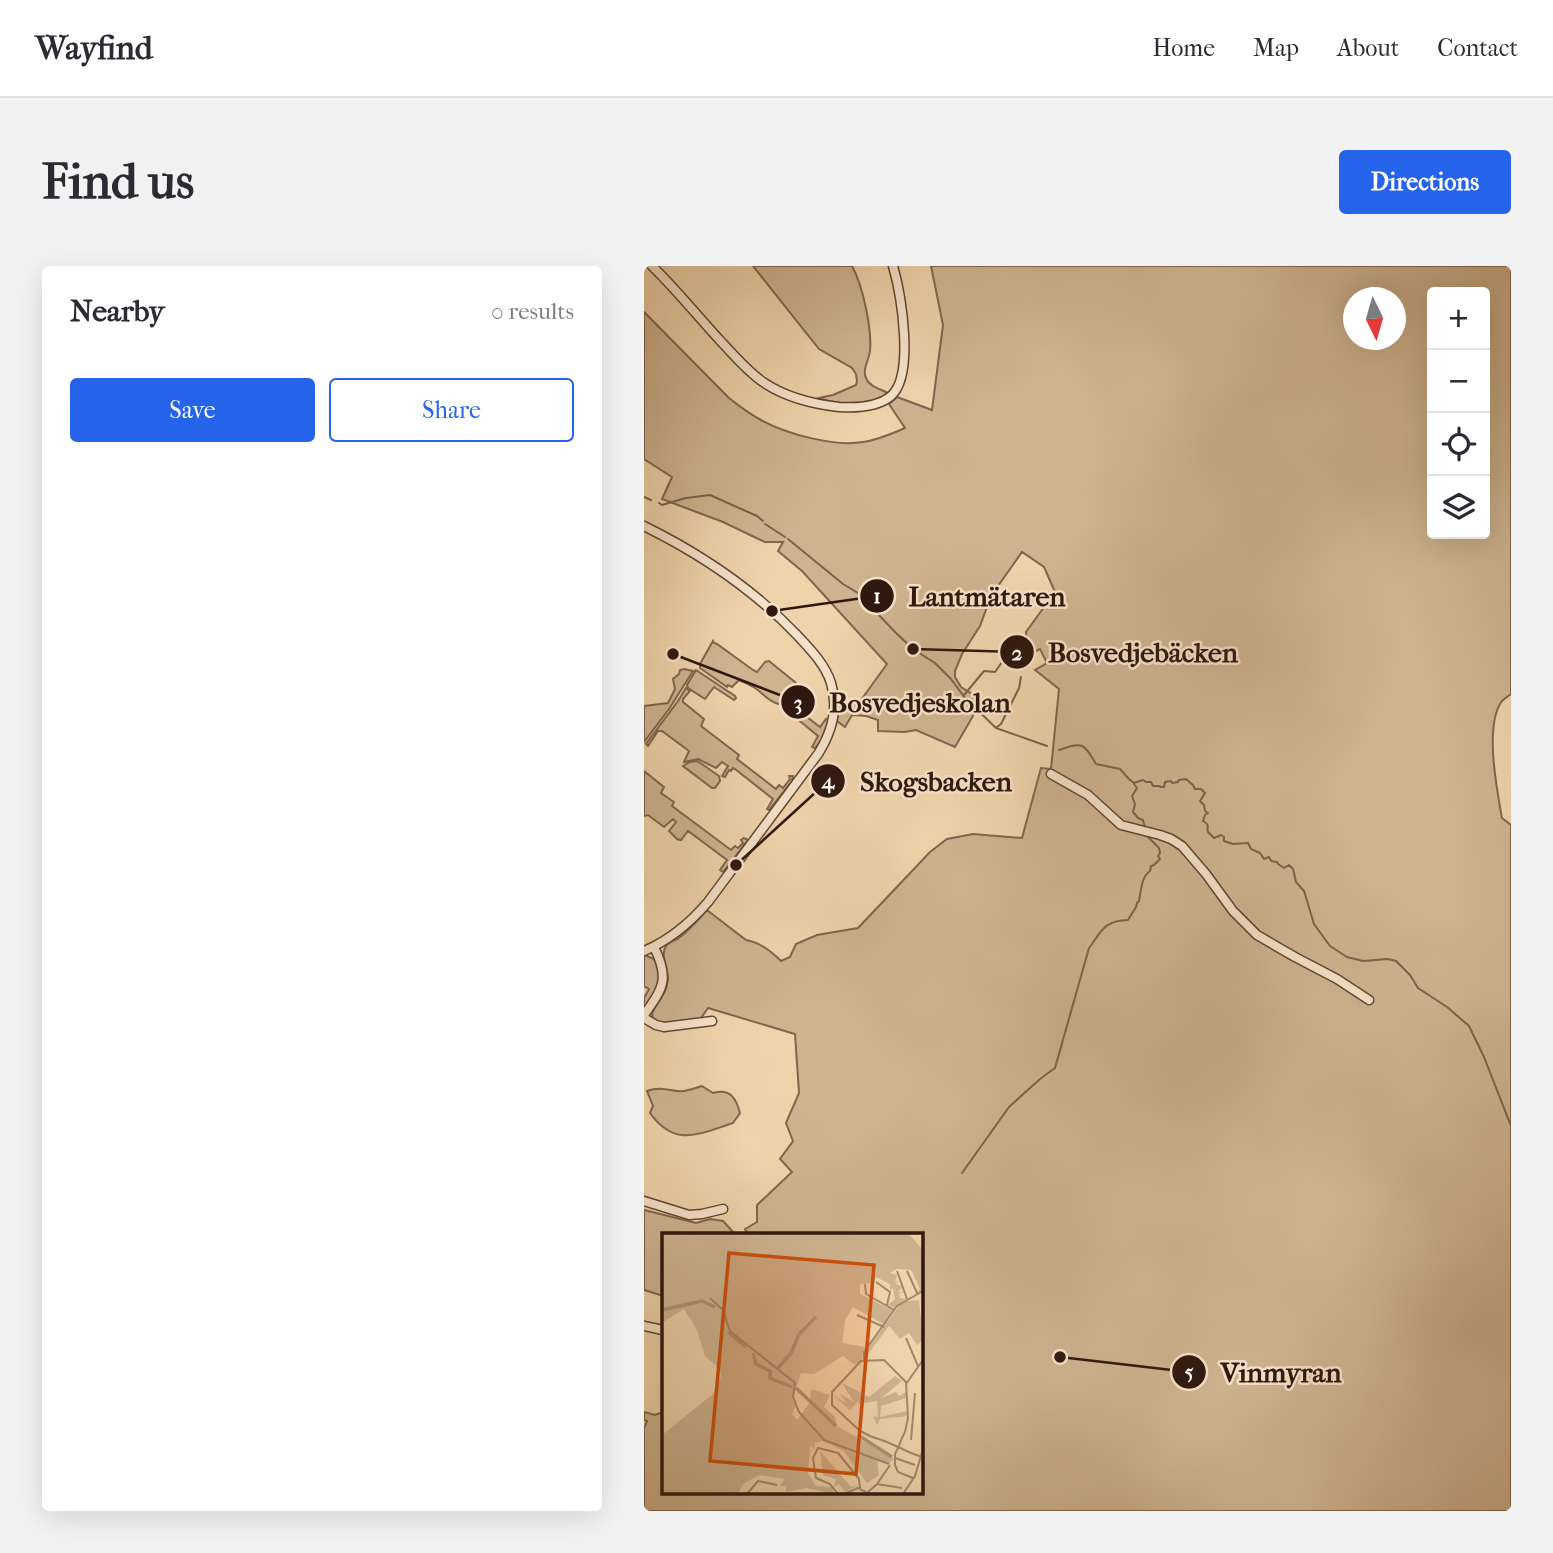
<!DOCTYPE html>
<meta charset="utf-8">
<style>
body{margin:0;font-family:"IM FELL French Canon",serif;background:#f2f2f3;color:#2b2b33}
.controls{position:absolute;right:21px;top:21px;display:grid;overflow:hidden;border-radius:7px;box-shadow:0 7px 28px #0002}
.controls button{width:63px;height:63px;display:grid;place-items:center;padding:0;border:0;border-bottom:2px solid #e1e1e2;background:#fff;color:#2b2b33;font:35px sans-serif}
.compass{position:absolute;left:699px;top:21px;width:63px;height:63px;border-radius:50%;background:#fff;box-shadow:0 7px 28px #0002;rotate:175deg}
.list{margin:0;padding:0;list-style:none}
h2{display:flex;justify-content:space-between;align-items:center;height:91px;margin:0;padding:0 28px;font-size:30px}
h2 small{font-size:23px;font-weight:400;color:#7c7c81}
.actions{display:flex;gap:14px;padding:21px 28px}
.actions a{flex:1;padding:16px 0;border:2px solid #2563eb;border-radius:7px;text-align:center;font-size:24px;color:#2563eb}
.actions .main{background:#2563eb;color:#fff}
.icon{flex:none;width:38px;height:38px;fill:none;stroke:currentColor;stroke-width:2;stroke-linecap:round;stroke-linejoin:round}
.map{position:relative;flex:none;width:867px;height:1245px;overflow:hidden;border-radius:7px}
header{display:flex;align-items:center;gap:42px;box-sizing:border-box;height:98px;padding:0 35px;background:#fff;border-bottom:2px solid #e1e1e2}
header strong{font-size:33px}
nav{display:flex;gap:38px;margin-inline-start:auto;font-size:24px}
.intro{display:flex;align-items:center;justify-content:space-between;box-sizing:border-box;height:168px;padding:0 42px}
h1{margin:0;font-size:49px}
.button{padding:18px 32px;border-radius:7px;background:#2563eb;color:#fff;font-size:24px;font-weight:700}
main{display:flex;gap:42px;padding:0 42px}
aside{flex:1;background:#fff;border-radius:7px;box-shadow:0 7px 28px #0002}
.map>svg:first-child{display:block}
</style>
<header>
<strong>Wayfind</strong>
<nav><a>Home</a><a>Map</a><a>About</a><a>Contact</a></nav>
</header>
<div class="intro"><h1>Find us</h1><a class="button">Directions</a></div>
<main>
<aside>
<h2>Nearby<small>0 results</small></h2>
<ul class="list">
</ul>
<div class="actions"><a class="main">Save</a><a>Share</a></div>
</aside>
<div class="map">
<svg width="867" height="1245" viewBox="0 0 867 1245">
<rect width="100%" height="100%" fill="#efd3ab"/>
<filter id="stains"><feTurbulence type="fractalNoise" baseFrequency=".00286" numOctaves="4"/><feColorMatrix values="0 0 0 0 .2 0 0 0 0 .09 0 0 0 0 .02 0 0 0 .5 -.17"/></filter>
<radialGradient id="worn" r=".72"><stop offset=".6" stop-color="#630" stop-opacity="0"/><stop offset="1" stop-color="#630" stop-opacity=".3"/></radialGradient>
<path fill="#ceb390" stroke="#7e664f" stroke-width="2" fill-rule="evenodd" d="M109,0H208C219,20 228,63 226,85C225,94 218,104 222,112C225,121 237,123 244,127C226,142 195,139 175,132L189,129L212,119L213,115L212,108L208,102L175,83Z
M287,0H867V428C864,430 861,432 858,435C840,459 853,524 858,552L867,559V1245H0V1162L3,1155L0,1154V1146L11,1149L19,1146V1226H276V968H104L101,963L113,956V939L148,906L136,893L149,875L142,857L155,827L151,768L64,742L55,755L15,758L9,753L8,747C14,735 23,727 24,713C24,703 16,689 22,680C25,675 31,675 35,672C45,664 55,653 63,644L102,674C115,676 128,686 137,695L146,691L152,678L173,669L214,662L286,586L303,573L329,568L378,572L397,502L407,503L415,423L391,404L403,397L396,383L384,389L382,366L411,326L400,301L378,286L347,330L336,360L318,388L311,405V411L317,421L330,429L329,450L311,481L272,464L261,466L234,465V454L222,450L208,449L201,461L193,455L195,440L217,434L243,398L158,305L134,285L139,276H121L79,256L18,233L28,211L0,193V46L85,132C95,140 106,148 117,154C143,168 190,181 219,176C234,174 247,168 261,162L245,138L253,131L288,144L299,59ZM788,26H841V268H788ZM710,32H752V74H710Z
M69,375L70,377L73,378L109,404L113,406L121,396L125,395L152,417L153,419L142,435L176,461L182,453L185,454L177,475L171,482L168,481L174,470L135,438C125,436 120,428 111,422C106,419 100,416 95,414L88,421L84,419L83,421L56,402V398Z
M40,403L49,405L25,443L0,476V440L24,437L31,423L29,413L35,408L36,404Z
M52,404L91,430L92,432L90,434L70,421L61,433L44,422L43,419Z
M42,422L46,425L39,433V436L60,453L57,460L95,489L93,493L132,523L135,519L139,522L146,513L145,510H149L148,515L125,544L123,543L129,533L91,503L89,502L87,505L85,504L81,511L78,510L84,500L78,496L72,502L54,493L40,496L45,485L18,465H14L4,480L2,478L34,435Z
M53,495L58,498L75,510L76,515L71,522H68L39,500L46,496Z
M0,505L20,521L17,527L30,536L28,540L87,584L91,580L94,582L99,577L97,574L100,572L104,574L79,606L76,604L83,594L44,565L37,574L33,573L25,565L32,556L29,553L20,561L4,549L0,550Z
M0,689L10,693C22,712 11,726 0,743V732L5,723L0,720Z
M58,820L69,827C86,822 92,832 96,847L89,857C55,868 31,882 6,847L9,840L3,825C20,819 28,827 40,825C46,824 52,822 58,820Z
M0,944L52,957L66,953L79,955L91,968H19V1030L0,1024Z"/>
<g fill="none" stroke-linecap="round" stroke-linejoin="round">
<path stroke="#7a624c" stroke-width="2" d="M0,231L7,234
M15,237L18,239L42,232L66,229L113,250L119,255
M121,258L141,271
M144,273L199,318L214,327L252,367L269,383L291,397L307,413L321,432L352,462L403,480
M320,429L340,405L351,406L375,372
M353,461L357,458L375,422L377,411
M415,484C438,476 439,476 452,498L476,503L485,513L490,517L499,514L502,516H507L509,520H515L517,521H520L521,516L527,515L528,517L534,516L535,514L542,513L549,519L551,523H557L561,527L556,535L560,539L561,545L564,547L561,549L559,555C567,560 562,560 564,566L570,572L577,569L580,571V575L589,578L604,577L607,583L616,587L620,593L625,591L627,595L633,596L634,598L640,602L645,599L649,603L652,616L660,625L670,658L686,680L703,691L719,695L744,693L752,695L766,709L774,722L803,741L825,760L840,791L867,860
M490,518L493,522L488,530L491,538L489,546L494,552L499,554L501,562
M318,907L365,841L396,813L411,802L445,682C458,665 459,655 484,654L492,641L493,637L495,635C497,626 497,611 506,605L507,600L510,599L516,593L514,590L516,587L515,582L502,569"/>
<defs>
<path id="minor" d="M8,0C35,26 58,56 84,83C95,95 106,107 119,116C141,131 169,138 195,141C212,142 234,141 247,130C271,109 257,28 249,0
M0,260C57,288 109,323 153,369C166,383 181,398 187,417C195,443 188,466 174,488L64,636C46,657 26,674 0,685
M407,508L444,529L477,559L516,569L527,573L538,580L562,608L589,645L613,669L651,691L693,713L725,734
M0,749C19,722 26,713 10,681
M0,752L12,759L20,761L68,755
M0,935L45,949L58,948L79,943
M0,1060L19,1064"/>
</defs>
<use href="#minor" stroke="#5e4735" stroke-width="11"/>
<use href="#minor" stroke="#f5e2c8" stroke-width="8"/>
</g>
<g transform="translate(18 967)">
<rect width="261" height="261" fill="#efd3ab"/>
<path d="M0,0H246L261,17V57L255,60L258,56L249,37L235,36L228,40L235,42L233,49L238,48L233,50L240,54L236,59H242L237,60L238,65L244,66L232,75L226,72L233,66L231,55L228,57V51L214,44L212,50L198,51V61L230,77L224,91L240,69L257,67L261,107L255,112L247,100L238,106L227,93L203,125V119L223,92L191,74L183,87L180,110L203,114L200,127L193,132L181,123L152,141L139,140L131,164L135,170L130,181L135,187L148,169L149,156L168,162L162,174L173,184L175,193L232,226L226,231L215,227L217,242L205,250L182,218L160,208L153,210V216L148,213L146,240L154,253L171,254V261L145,255L124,259V253H118L123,246L97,242L81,251L76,261H0V202L51,161L59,144L58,136L43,123L35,97L22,76L0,90ZM233,143L240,148L219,165L234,159L237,163L244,159V165L219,173L218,184L245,178L246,183L218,186L215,192L211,183L216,184L215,168L197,171L196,168L188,177L171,162L184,170L178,161L192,169L180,150L207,164ZM158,218L189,254L197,252L183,259L177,251L172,254L174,246L161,242Z" fill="#ceb390"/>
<path fill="none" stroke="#ad9376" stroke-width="3.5" d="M0,77L40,68L53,74M66,99L84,114M91,120L94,131L108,138V145L130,154M116,135L129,120L137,101L154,84M134,155L174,193M196,202L230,224"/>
<path fill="none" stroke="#a2886c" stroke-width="2" d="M235,38L245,66M245,38L256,62M214,49L228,59L225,72M203,51L204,61L232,77M48,65L61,77L68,98L133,150L131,164L137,179L162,207L227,231M195,82L222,94M244,105L256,133M202,127V119L235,73L261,58M244,151L261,127M261,154V177M249,207L253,160M233,225L253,232M251,245L236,239L233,232V221L236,215V214L237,213L240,205L243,199L246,185L244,149L222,127L199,128L170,159V172L198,198L208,203L225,209L236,214L249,220L257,223H258L259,224M215,251L228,232M206,259L215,251L240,255M85,261L96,248L115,252M176,261L168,251L154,245L151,225L156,215L176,220L197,246L198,255M182,261L196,255L208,261M241,261L253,243L261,216"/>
<path fill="#cc4f0c" fill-opacity="0.15" stroke="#cc4f0c" stroke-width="3.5" d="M67,20L212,32L194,241L48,228Z"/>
<rect width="261" height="261" fill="none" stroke="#2e180e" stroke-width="3.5"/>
</g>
<path fill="none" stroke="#2e180e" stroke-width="2.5" d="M128 345L233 330M269 383L373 386M29 388L154 436M92 599L184 515M416 1091L545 1106"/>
<g fill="#2e180e" stroke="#f5e2c8" stroke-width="2.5">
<circle cx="128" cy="345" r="7"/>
<circle cx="269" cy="383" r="7"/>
<circle cx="29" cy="388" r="7"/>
<circle cx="92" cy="599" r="7"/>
<circle cx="416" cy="1091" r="7"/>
<circle cx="233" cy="330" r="18"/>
<circle cx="373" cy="386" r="18"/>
<circle cx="154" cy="436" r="18"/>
<circle cx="184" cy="515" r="18"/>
<circle cx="545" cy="1106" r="18"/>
</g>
<g font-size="21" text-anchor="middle" font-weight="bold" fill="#fff">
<text x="233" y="337">1</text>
<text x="373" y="394">2</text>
<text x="154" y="444">3</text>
<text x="184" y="522">4</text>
<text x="545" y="1113">5</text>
</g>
<g font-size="28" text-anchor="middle" font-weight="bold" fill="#2e180e" stroke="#f5e2c8" stroke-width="5" stroke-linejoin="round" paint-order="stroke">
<text x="343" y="340">Lantmätaren</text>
<text x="499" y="396">Bosvedjebäcken</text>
<text x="276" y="446">Bosvedjeskolan</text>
<text x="292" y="525">Skogsbacken</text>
<text x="637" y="1116">Vinmyran</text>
</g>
<rect width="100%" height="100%" filter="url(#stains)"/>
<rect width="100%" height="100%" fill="url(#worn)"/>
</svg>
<div class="controls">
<button>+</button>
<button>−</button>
<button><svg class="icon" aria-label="locate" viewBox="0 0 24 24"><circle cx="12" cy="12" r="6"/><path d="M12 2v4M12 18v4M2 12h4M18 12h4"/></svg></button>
<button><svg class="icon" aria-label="layers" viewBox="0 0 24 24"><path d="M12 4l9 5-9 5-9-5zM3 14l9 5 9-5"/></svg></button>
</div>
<svg class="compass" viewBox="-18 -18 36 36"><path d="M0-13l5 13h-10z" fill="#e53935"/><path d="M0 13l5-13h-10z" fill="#7c7c81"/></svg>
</div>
</main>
